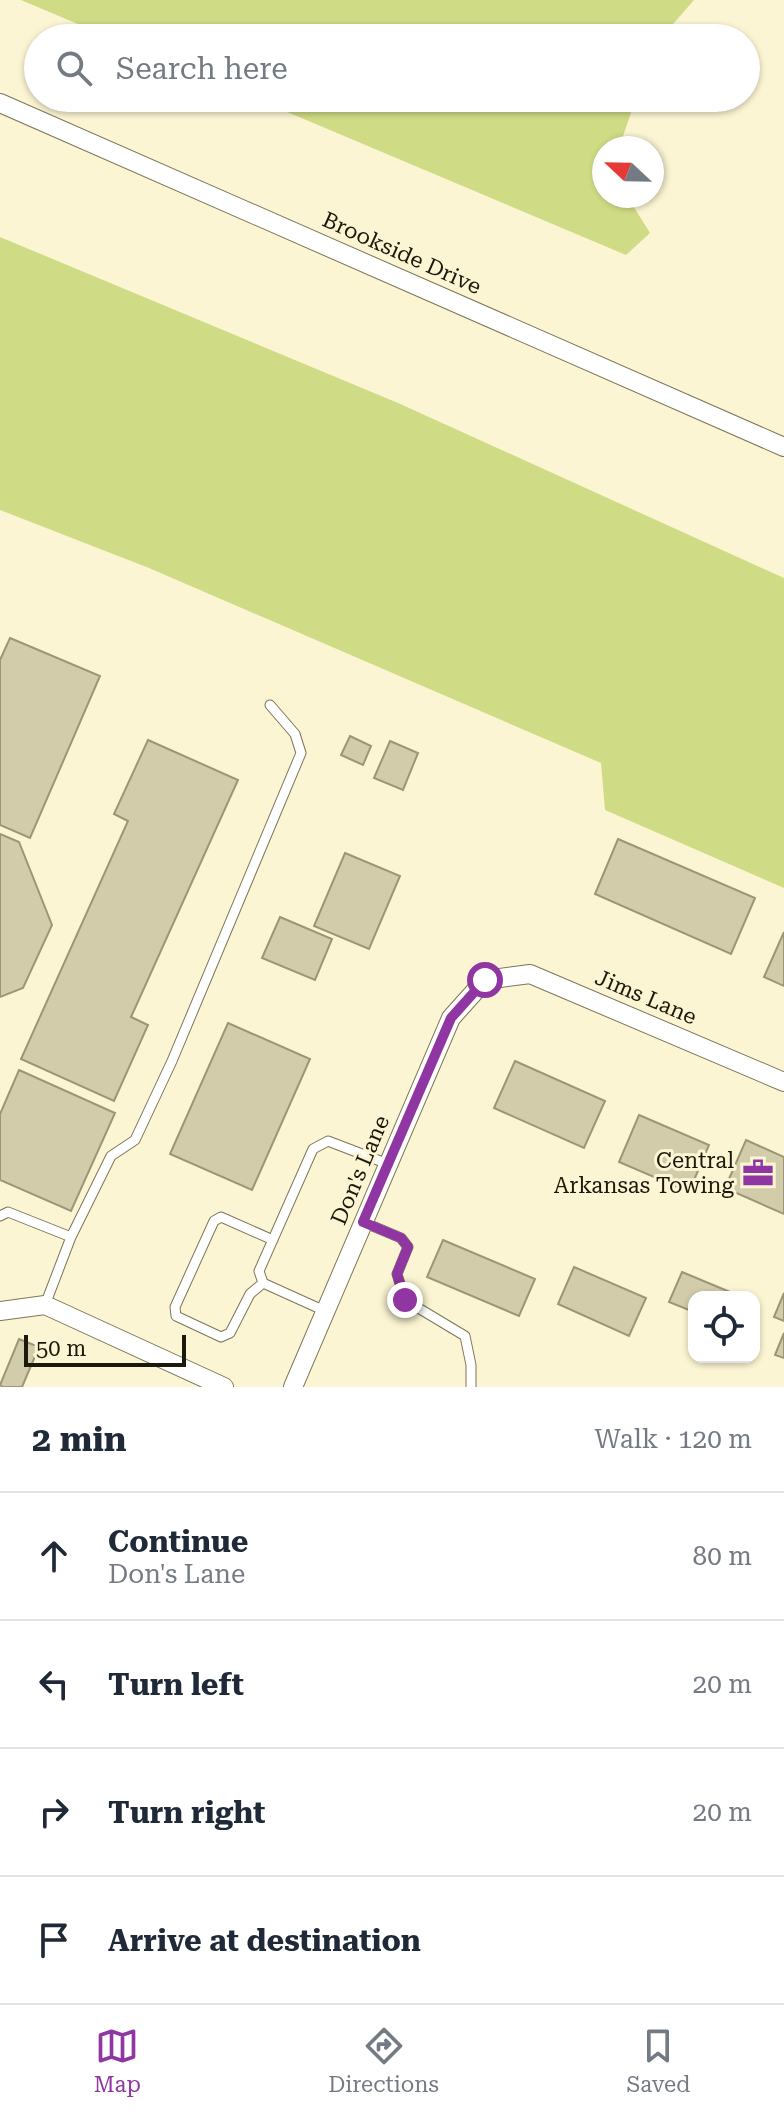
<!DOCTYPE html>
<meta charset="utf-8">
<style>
body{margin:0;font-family:"Roboto Serif",serif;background:#f2f2f3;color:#1f2937}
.controls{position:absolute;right:24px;bottom:24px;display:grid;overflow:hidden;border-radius:16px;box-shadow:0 2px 6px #0004}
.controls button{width:72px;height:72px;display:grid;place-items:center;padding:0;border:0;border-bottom:2px solid #e0e1e3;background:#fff;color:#1f2937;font:40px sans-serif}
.compass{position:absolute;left:592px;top:136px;width:72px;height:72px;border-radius:50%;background:#fff;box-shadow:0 2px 6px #0004;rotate:292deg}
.scale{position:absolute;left:24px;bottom:20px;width:162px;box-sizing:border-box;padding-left:8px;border:4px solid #1b180c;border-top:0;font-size:22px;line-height:28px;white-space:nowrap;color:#1b180c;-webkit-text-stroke:6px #fcf5d3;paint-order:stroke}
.stop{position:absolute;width:24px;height:24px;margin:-18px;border:6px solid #8f36a2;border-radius:50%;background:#fff}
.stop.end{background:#8f36a2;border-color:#fff;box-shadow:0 2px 8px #0008}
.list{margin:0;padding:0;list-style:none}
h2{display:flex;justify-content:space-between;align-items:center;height:104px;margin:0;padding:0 32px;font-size:34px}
h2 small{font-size:26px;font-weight:400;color:#747a83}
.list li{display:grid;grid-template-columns:52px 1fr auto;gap:24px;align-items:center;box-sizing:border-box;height:128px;padding:0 32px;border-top:2px solid #e0e1e3}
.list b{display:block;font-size:30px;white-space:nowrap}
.list p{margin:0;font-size:26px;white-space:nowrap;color:#747a83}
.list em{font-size:26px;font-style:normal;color:#747a83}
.icon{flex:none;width:44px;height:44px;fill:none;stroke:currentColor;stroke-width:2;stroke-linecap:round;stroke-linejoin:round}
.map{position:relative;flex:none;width:784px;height:1387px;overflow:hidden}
.search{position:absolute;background:#fff;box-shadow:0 2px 6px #0004;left:24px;right:24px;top:24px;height:88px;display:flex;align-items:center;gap:20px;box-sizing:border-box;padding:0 28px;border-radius:44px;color:#747a83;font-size:30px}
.sheet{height:616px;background:#fff}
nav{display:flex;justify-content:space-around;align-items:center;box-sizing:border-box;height:112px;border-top:2px solid #e0e1e3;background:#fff;font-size:22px;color:#747a83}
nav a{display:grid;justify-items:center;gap:4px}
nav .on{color:#8f36a2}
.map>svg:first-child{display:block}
</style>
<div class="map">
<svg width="784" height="1387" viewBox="0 0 784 1387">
<rect width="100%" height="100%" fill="#fcf5d3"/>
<path fill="#d0db85" d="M21,0H694L661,38H111Z
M254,98H636L619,148H604V196H627L650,233L626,255Z
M0,237L398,403L784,578V888L605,810L601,763L149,568L0,510Z"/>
<path fill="#d3ccab" stroke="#9c9677" stroke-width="2" d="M10,638L100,676L30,838L0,825V660Z
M350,736L371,746L363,765L341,755Z
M148,740L238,780L131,1017L148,1025L114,1101L21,1059L128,821L114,814Z
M390,741L418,753L403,790L374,778Z
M0,834L19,842L52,925L23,988L0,997Z
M618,839L755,898L731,954L595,894Z
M345,853L400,876L369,949L314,926Z
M280,917L332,939L315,980L262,958Z
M784,932V986L764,977Z
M228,1023L310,1059L252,1190L170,1154Z
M515,1061L605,1101L584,1148L494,1108Z
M19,1070L115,1113L71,1211L0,1180V1114Z
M639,1115L709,1145L689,1192L619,1162Z
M746,1140L784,1157V1214L725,1188Z
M443,1240L535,1279L519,1316L427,1277Z
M574,1267L646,1298L629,1336L558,1304Z
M682,1272L742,1297H694V1312L669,1302Z
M784,1293V1321L774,1317Z
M784,1333V1358L775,1355Z
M19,1339L39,1347L22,1387H3L0,1385Z"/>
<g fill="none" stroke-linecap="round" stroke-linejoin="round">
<defs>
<path id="lane" d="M0,1216L8,1212L71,1237L45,1305
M363,1222L401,1238L408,1247L397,1274L405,1300L465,1336L471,1365V1387
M71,1237L111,1156L135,1140L172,1061L301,753L295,734L270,705
M263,1283L250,1294L230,1333L221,1337L176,1316L175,1307L214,1221L221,1217L273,1240
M325,1311L263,1283L259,1271L313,1149L328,1141L388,1164"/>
<path id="street" d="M0,103L784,447
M0,1311L45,1305L224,1387
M293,1387L451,1018L485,980L530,974L784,1082"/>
</defs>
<use href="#lane" stroke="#7c7658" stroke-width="11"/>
<use href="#street" stroke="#7c7658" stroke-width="20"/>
<use href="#lane" stroke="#fff" stroke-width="9"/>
<use href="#street" stroke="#fff" stroke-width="18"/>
</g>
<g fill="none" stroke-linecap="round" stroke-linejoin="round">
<path stroke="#8f36a2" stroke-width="10" d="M405,1300L397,1274L408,1247L401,1238L363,1222L451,1018L485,980"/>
</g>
<defs>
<symbol id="office-bare" viewBox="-9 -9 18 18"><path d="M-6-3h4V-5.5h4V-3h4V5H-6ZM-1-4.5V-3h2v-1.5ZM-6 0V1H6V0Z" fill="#8f36a2" stroke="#fcf5d3" stroke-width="2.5" paint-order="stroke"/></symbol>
</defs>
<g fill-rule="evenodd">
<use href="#office-bare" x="736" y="1151" width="44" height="44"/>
</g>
<g text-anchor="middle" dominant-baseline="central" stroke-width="6" stroke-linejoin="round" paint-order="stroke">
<g font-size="22" fill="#1b180c" stroke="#fcf5d3">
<text transform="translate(402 253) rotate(24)">Brookside Drive</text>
<text transform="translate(646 997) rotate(23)">Jims Lane</text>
<text transform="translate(360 1170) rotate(-67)">Don's Lane</text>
</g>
<g font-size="22" fill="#1b180c" stroke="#fcf5d3" text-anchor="end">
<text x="734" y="1160">Central<tspan x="734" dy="25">Arkansas Towing</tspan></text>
</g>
</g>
</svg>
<div class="controls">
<button><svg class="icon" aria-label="locate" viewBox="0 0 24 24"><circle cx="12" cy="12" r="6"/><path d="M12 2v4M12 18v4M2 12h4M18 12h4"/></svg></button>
</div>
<svg class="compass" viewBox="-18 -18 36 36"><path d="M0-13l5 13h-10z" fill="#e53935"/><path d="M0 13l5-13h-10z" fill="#747a83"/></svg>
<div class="scale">50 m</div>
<div class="stop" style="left:485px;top:980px"></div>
<div class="stop end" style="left:405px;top:1300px"></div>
<div class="search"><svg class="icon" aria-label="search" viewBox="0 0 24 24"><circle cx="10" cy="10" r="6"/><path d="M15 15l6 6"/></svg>Search here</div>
</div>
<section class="sheet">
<h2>2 min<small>Walk · 120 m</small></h2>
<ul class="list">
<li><svg class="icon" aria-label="ahead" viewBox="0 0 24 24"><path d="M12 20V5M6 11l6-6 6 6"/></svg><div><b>Continue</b><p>Don's Lane</p></div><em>80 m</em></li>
<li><svg class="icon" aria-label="left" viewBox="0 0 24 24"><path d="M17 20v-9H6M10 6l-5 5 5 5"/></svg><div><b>Turn left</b></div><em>20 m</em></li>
<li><svg class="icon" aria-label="right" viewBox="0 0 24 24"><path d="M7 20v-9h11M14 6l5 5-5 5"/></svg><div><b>Turn right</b></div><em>20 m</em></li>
<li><svg class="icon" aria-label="arrive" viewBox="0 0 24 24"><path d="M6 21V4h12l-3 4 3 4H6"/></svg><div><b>Arrive at destination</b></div></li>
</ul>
</section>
<nav>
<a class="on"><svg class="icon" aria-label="map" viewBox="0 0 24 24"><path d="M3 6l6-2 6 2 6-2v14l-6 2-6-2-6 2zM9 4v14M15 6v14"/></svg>Map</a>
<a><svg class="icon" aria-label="directions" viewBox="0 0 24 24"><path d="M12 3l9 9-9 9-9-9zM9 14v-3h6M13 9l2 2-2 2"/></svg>Directions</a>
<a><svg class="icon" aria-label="saved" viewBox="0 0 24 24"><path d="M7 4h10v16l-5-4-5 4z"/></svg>Saved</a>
</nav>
